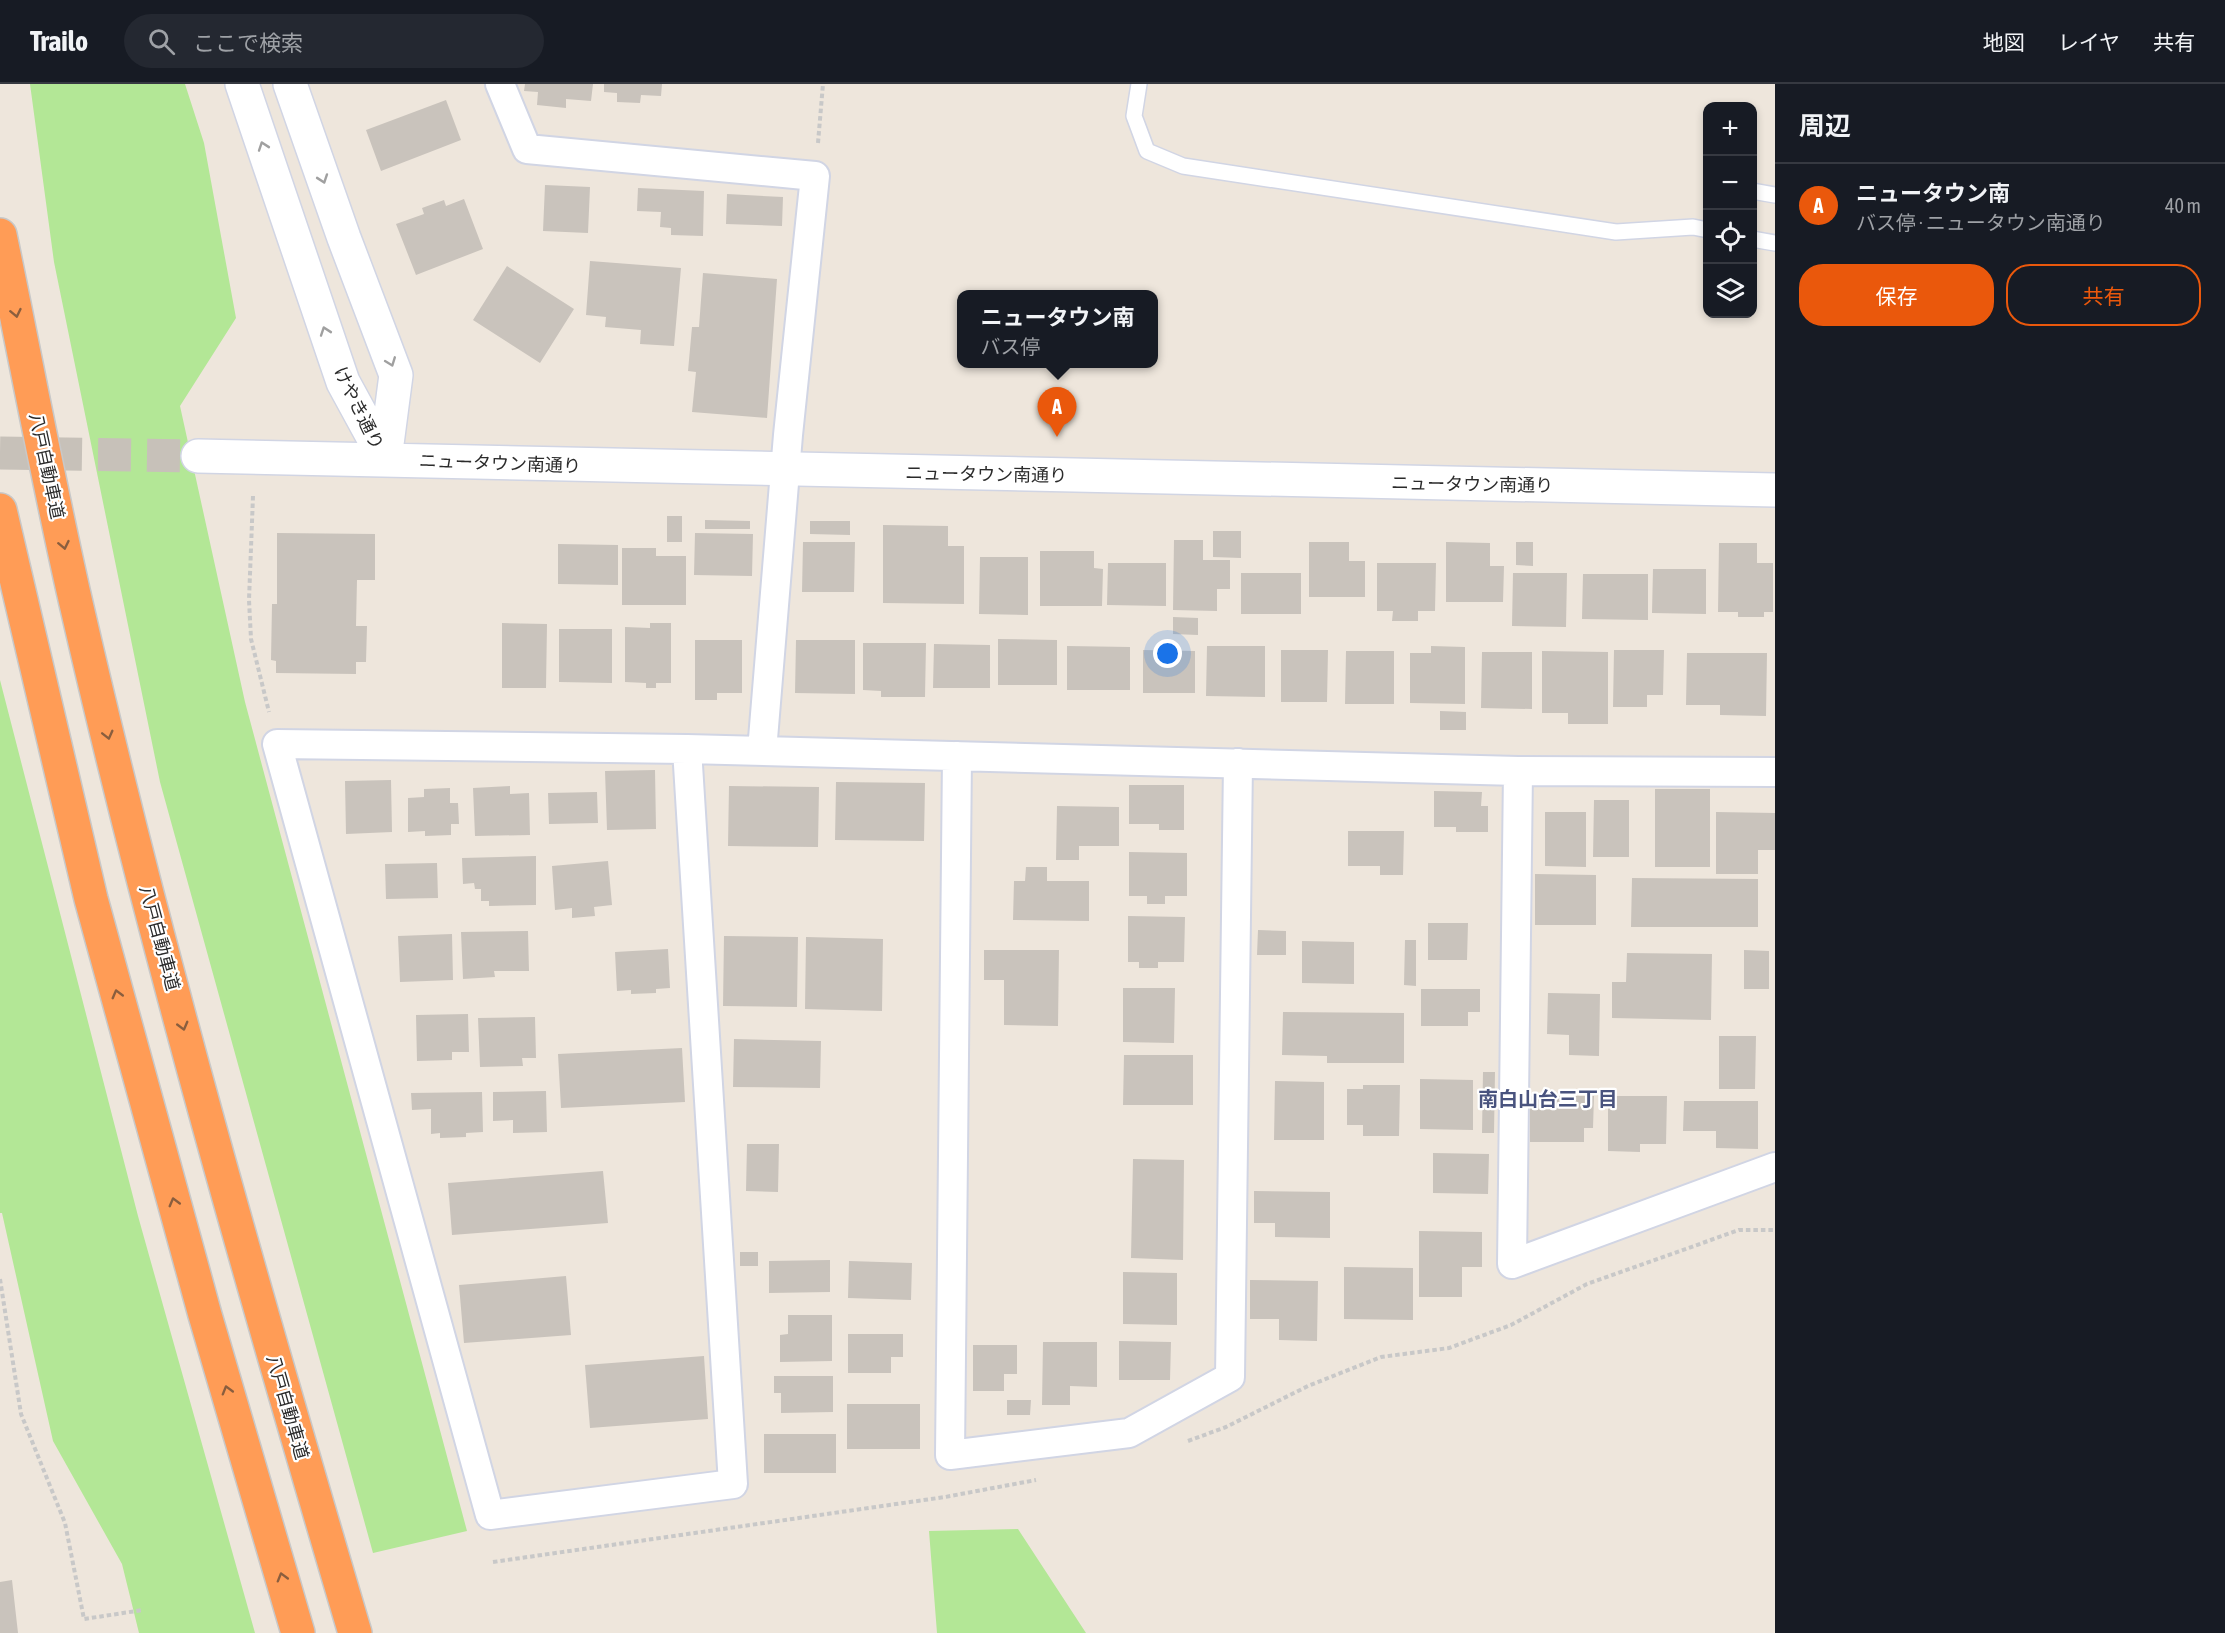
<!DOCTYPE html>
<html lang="ja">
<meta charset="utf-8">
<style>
body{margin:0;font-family:"Asap Condensed","Noto Sans JP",sans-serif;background:#242831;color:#f1f3f6}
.controls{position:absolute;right:18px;top:18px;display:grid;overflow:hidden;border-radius:12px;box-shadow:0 3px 9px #0003}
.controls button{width:54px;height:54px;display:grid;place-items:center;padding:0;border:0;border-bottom:2px solid #363941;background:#171b24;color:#f1f3f6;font:30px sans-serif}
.you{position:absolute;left:1168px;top:570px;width:21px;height:21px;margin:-15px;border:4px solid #fff;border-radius:50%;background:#1a73e8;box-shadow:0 0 0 9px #1a73e833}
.badge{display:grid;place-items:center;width:39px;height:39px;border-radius:50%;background:#ea580c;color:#fff;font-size:20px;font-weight:700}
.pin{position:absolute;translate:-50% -50px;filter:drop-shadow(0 2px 3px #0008)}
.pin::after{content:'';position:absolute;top:32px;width:21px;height:18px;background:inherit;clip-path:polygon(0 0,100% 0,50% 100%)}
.popup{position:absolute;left:957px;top:206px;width:201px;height:78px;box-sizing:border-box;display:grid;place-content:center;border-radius:12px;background:#171b24;filter:drop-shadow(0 2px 4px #0005);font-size:20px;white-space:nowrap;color:#9ea1a6}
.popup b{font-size:22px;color:#f1f3f6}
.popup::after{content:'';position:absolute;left:50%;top:100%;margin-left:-12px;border:12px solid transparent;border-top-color:#171b24}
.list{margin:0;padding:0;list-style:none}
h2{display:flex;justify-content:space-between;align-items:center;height:78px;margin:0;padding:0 24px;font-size:26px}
h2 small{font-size:20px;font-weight:400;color:#9ea1a6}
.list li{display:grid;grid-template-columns:39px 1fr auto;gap:18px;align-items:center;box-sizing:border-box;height:84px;padding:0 24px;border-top:2px solid #363941}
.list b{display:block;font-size:22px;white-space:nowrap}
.list p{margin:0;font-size:20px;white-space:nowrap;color:#9ea1a6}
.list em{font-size:20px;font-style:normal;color:#9ea1a6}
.actions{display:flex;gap:12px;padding:18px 24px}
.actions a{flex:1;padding:14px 0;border:2px solid #ea580c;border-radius:24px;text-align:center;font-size:21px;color:#ea580c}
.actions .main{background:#ea580c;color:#fff}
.icon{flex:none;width:33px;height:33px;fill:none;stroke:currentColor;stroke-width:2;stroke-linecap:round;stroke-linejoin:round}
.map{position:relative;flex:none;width:1775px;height:1549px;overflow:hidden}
header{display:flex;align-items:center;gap:36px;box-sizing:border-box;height:84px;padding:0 30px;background:#171b24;border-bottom:2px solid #363941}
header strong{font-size:28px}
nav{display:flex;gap:33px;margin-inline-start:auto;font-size:21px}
.search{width:420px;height:54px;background:#242831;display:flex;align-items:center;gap:15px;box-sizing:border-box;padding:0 21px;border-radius:33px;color:#9ea1a6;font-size:22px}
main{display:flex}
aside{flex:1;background:#171b24}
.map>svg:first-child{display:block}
</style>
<header>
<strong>Trailo</strong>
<div class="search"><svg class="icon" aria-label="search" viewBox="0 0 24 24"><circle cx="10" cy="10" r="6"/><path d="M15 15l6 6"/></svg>ここで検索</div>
<nav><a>地図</a><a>レイヤ</a><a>共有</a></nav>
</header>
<main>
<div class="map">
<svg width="1775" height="1549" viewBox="0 0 1775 1549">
<rect width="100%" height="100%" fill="#eee6dc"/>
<path fill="#b3e796" d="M30,0H185L204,59L236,234L180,322L245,618L467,1447L373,1469L160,698L54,178Z
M0,596L138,1132L255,1549H139L122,1480L53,1357L2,1129H0Z
M1018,1445L1086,1549H937L929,1447Z"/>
<path fill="#c9c3bc" d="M525,0H593L591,17L566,15V24L537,21L538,8L524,7Z
M604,0H662L661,12L641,11L640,19L617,18V9L604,8Z
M446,16L461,56L381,87L366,46Z
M545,101L590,103L588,149L543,147Z
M638,104L704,107L703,152L671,151V144L660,143L661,128L637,127Z
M727,110L783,113L782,142L726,140Z
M464,115L483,165L416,191L396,140L424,130L422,124L444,116L446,122Z
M590,177L681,184L674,262L640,260L641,246L605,243L606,233L586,231Z
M507,182L574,225L540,279L473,236Z
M703,189L777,195L767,334L692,328L696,288L688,287L692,243H699Z
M667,432H682V458H667Z
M705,436L750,437V445H705Z
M810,437H850V451L810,450Z
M883,441L948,442V462H964V520L883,519Z
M1213,447H1241V474L1213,473Z
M277,449L375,450V496H357L356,542H367L366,578H356V590L276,589V577L271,576L272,520H277Z
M695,449L753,450L752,492L694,491Z
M1174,456H1203V476H1230V505H1217V527L1173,526Z
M803,458H855L854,508H802Z
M1309,458H1349V477H1365V513H1309Z
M1446,458L1490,459V482H1504L1503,518H1446Z
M1516,458H1533V482L1516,481Z
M1719,459H1757V479H1773V528H1764V533H1738V528H1718Z
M558,460L618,461V501L558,500Z
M622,464H656V472H686V521H622Z
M1040,467H1094V484L1103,485L1102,522H1040Z
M980,473H1028V531L979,530Z
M1108,479H1166V522L1107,521Z
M1377,479H1436L1435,527H1418V537H1392L1393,527H1377Z
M1653,485H1706V530L1652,529Z
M1241,489H1301V530H1241Z
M1513,489H1567L1566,543L1512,542Z
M1583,490H1648V536L1582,535Z
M1173,533L1198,534V551L1173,550Z
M502,539L547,540L546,604H502Z
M650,539H671V599H656V604H646V599L625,598V543L650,544Z
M559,545H612V599L559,598Z
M998,555L1057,556V601H998Z
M695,556H742V609H717V616H695Z
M796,556H855V610L795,609Z
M863,559H926L925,613H881V607L863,606Z
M934,560L990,561V604H933Z
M1067,562L1130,563V606H1067Z
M1207,562H1265V613L1206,612Z
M1431,562L1465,563V620L1410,619V569H1431Z
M1143,566L1195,567V609H1143Z
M1281,566H1328L1327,618H1281Z
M1614,566H1664L1663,611H1647V623H1613Z
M1346,567H1394V620H1345Z
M1542,567L1608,568V640H1568V629H1542Z
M1482,568H1532V625L1481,624Z
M1687,569H1767L1766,632L1720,631V621H1686Z
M1440,627L1466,628V646H1440Z
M655,686L656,745L607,746L605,687Z
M391,696L392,748L346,750L345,697Z
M836,698L925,699L924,757L835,756Z
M1129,701H1184V746H1159V740H1129Z
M510,702V710L529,709L530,751L475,752L473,704Z
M729,702L819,703L818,763L728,762Z
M450,704V719H458L459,740H451V751L425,752V747L408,748V714L424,713V705Z
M1655,705H1710V783H1655Z
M1434,707L1482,708L1481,722H1488V748H1456V743H1434Z
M597,708L598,739L549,740L548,709Z
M1594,716H1629V773H1593Z
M1057,722L1119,723V762H1079V776H1056Z
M1545,728H1586V783L1545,782Z
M1716,728L1775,729V766H1758V790H1716Z
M1348,747H1404L1403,791H1380V782H1348Z
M1129,768L1187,769V812H1165V820H1147V812H1129Z
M536,772V821L489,822V817H481V805H475L474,799L463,800L462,774Z
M608,777L612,821L594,823L595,832L572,834V824L555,826L552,782Z
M437,779L438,814L386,815L385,780Z
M1026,783H1047V797H1089V837L1013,836L1014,797H1025Z
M1535,790L1596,791V841H1535Z
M1632,794L1758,795V843H1631Z
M1128,832L1185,833L1184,878H1158V884H1139V878H1128Z
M1428,839H1468L1467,876H1428Z
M1258,846L1286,847V871H1257Z
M528,847L529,887H494L495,893L463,895L461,848Z
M452,850L453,896L400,898L398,852Z
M724,852L798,853L797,923L723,922Z
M806,853L883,855L882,927L805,925Z
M1405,856H1416V902L1404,901Z
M1302,857L1354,858V900L1302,899Z
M668,865L670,904L656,905V909L631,910V906L617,907L615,868Z
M984,866H1059L1058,942L1004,941V896H984Z
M1744,866L1769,867V905H1744Z
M1627,869L1712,870L1711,936L1612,934V898H1626Z
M1123,904H1175L1174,959L1123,958Z
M1421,905H1480V928H1468V942H1421Z
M1548,909L1600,910L1599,972L1569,971V951L1547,950Z
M1283,928L1404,929V979H1327V972L1282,971Z
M468,930L469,968H452V976L417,977L416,931Z
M535,933L536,974H522L523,982L480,983L478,934Z
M1719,952H1756L1755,1005H1719Z
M734,955L821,957L820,1004L733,1003Z
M682,964L685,1018L561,1024L558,970Z
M1124,971H1193V1021H1123Z
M1483,988H1495L1494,1049H1482Z
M1420,995L1473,996V1046L1420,1045Z
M1275,997L1324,998V1056H1274Z
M1363,1001H1400L1399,1052H1363V1041H1347V1005H1363Z
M546,1007L547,1048L513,1049V1036L493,1037V1008Z
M482,1008L483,1048L466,1049V1053L440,1054V1049L431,1050V1025L412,1026L411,1009Z
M1530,1012H1594L1593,1044H1584V1058H1530Z
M1608,1012H1667L1666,1060H1640V1068L1608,1067Z
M1684,1017H1758V1065L1716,1064V1047H1683Z
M747,1060H779L778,1108L746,1107Z
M1433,1069L1489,1070L1488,1110L1433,1109Z
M1133,1075L1184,1076L1183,1176L1131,1174Z
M603,1087L608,1139L452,1151L448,1099Z
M1254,1107L1330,1108V1154L1275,1153V1139H1254Z
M1419,1147L1482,1148V1183H1462V1213H1419Z
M740,1168H758V1182H740Z
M830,1176V1208L769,1209V1177Z
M849,1177L912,1179L911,1216L848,1214Z
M1344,1183L1413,1184V1236L1344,1235Z
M1123,1188L1177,1189V1241L1123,1240Z
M566,1192L571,1251L464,1259L459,1201Z
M1250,1196L1318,1197L1317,1257L1279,1256V1235H1250Z
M788,1231H832V1277L780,1278V1251L788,1250Z
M848,1250H903V1273H891V1289H848Z
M1119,1257L1171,1258L1170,1296H1119Z
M1043,1258H1097V1303L1070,1302V1321H1042Z
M973,1261H1017V1290H1004V1307H973Z
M704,1272L708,1335L590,1344L585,1281Z
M774,1292H833V1328L781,1329V1309H774Z
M1007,1316H1031L1030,1331H1007Z
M847,1320H920V1365H847Z
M764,1350H836V1389H764Z
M12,1496L18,1549H0V1498Z"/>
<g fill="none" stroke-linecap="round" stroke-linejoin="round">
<path stroke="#c7c1b9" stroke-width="33" stroke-dasharray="33 16" stroke-linecap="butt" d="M0,369L198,372"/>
<defs>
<path id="service" d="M1139,0L1134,32L1147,67L1183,82L1616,148L1693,143L1708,146
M1752,107L1775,111
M1752,155L1775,159"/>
<path id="minor" d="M500,0L527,65L815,92L788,351L762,667
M687,665L733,1400L490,1431L277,660L687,665L1518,687L1775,688
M957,672L950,1371L1129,1349L1230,1293L1238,679
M1518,687L1512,1180L1775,1083"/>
<path id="tertiary" d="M242,0L343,298L385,375
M290,0L344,154L396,291L385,375
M198,372L1775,406"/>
<path id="motorway" d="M0,151C26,276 49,403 78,528C157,871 255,1211 355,1549
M0,426L91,815L205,1231L298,1549"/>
</defs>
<use href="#service" stroke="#d1d5e4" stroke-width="18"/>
<use href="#minor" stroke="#d1d5e4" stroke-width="32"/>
<use href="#tertiary" stroke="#d1d5e4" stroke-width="36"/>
<use href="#motorway" stroke="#c8c8c8" stroke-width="36"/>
<path stroke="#c8c8c8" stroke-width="4" stroke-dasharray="4.5 3" stroke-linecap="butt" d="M818,59L823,0
M253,412L249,516L251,555L269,628
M0,1195L21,1330L65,1439L84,1535L143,1526
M1188,1357L1226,1343L1308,1302L1381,1273L1449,1264L1511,1241L1587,1200L1739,1146H1775
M493,1478L945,1413L1036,1396"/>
<use href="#service" stroke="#fff" stroke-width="15"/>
<use href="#minor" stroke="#fff" stroke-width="28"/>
<use href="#tertiary" stroke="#fff" stroke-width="33"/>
<use href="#motorway" stroke="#ff9c56" stroke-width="33"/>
</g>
<defs><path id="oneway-chevron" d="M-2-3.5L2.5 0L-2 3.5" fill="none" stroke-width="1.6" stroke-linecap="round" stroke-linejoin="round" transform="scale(1.5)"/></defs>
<g stroke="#a0a0a0">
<use href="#oneway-chevron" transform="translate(263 62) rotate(-109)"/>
<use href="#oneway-chevron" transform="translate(323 95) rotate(71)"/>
<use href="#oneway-chevron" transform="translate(325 247) rotate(-109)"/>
<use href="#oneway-chevron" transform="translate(391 278) rotate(69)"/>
</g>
<g stroke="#8a5e3e">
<use href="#oneway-chevron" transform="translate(16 229) rotate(78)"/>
<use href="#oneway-chevron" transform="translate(64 461) rotate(78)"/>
<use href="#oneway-chevron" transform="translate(108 651) rotate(76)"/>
<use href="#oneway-chevron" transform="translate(117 910) rotate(-105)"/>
<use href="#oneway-chevron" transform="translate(183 942) rotate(75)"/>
<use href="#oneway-chevron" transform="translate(174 1118) rotate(-105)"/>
<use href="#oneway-chevron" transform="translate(227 1306) rotate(-106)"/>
<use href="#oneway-chevron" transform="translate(282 1493) rotate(-106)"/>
</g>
<g text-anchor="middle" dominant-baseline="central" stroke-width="4.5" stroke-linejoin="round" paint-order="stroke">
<g font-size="18" fill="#2b2b2b" stroke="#fff">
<text transform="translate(359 324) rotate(64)">けやき通り</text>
<text transform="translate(500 379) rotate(2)">ニュータウン南通り</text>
<text transform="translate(47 382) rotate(78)">八戸自動車道</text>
<text transform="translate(986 390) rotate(1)">ニュータウン南通り</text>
<text transform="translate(1472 400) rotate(1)">ニュータウン南通り</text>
<text transform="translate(160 854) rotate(75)">八戸自動車道</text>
<text transform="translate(288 1323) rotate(74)">八戸自動車道</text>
</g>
<g font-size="20" font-weight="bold" fill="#49537e" stroke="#fff">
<text x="1548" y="1014">南白山台三丁目</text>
</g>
</g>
</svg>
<div class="controls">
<button>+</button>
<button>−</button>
<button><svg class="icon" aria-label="locate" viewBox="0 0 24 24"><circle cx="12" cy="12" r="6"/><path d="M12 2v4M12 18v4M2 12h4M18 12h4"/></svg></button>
<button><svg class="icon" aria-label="layers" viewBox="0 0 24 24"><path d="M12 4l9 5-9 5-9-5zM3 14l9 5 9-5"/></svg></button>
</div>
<div class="you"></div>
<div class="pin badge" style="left:1057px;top:353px">A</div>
<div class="popup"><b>ニュータウン南</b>バス停</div>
</div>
<aside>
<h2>周辺<small></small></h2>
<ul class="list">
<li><span class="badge">A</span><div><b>ニュータウン南</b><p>バス停 · ニュータウン南通り</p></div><em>40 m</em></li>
</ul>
<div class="actions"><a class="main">保存</a><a>共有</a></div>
</aside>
</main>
